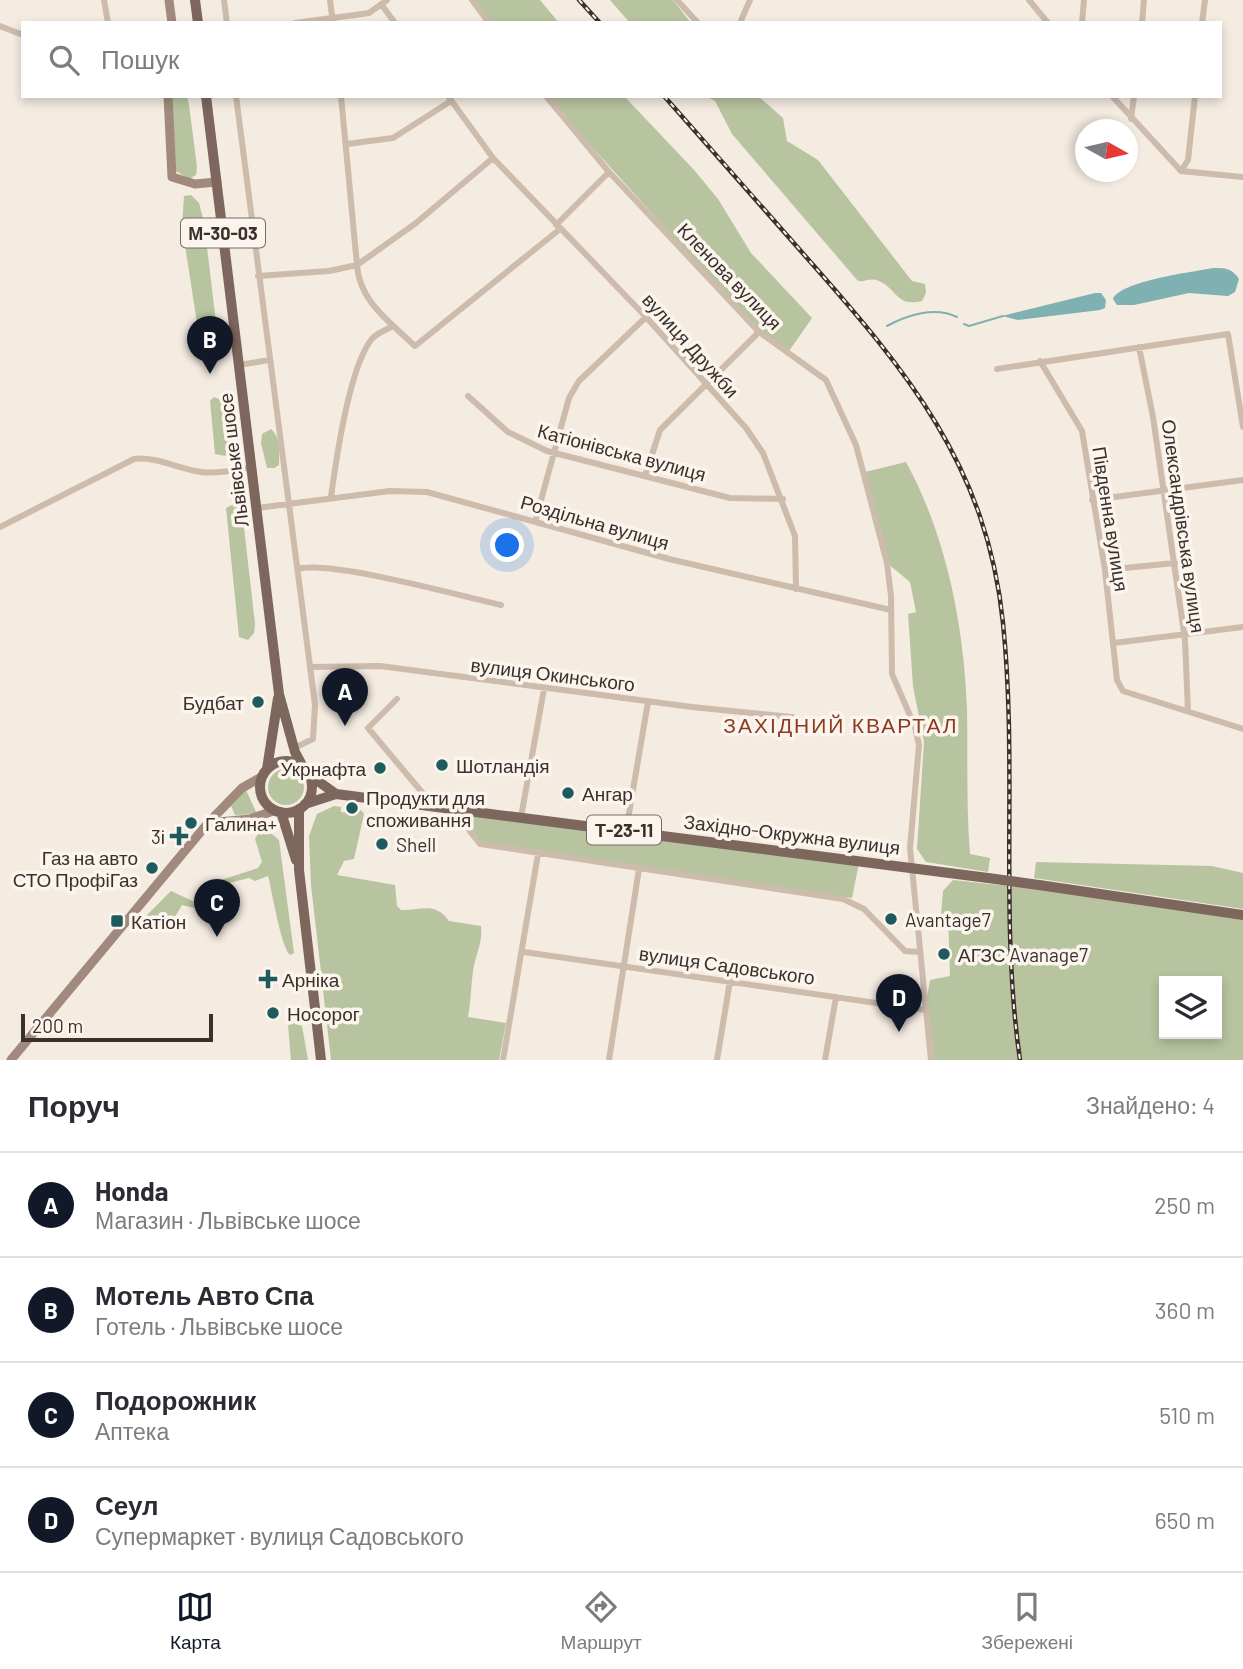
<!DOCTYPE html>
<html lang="uk">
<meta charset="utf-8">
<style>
body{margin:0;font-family:Barlow,sans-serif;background:#f2f2f3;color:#2b2b33}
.controls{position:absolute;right:21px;bottom:21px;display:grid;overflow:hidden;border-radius:0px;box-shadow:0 4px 10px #0003}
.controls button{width:63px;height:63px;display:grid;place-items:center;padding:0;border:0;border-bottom:2px solid #e1e1e2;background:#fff;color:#2b2b33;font:35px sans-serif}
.compass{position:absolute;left:1075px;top:119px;width:63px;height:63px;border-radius:50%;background:#fff;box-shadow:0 4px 10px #0003;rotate:98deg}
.scale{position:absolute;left:21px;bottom:18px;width:192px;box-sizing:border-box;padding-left:7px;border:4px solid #3b302b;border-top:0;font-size:19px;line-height:24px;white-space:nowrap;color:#3b302b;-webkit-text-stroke:5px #fbf5ee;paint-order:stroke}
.you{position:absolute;left:508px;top:546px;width:24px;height:24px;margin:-18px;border:5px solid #fff;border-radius:50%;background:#1a73e8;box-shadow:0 0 0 10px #1a73e833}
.badge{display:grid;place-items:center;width:46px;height:46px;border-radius:50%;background:#111827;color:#fff;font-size:23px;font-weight:700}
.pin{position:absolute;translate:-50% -58px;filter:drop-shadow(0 2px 4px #0008)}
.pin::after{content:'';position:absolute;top:37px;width:24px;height:21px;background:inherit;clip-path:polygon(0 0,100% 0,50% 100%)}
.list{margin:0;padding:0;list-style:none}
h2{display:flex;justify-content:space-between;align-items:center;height:91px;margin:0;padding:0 28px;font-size:30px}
h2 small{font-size:23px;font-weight:400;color:#7c7c81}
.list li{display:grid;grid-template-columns:46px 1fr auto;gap:21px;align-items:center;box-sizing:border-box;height:105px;padding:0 28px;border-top:2px solid #e1e1e2}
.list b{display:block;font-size:26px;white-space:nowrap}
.list p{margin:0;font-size:23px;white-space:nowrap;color:#7c7c81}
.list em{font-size:23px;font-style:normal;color:#7c7c81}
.icon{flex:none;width:38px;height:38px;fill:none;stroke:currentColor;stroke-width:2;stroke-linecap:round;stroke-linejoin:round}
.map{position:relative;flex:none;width:1243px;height:1060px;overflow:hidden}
.search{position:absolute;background:#fff;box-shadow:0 4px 10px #0003;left:21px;right:21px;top:21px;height:77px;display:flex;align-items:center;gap:18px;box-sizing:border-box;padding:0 24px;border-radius:0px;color:#7c7c81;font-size:26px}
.sheet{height:511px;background:#fff}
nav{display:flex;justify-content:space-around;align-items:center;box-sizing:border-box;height:98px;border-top:2px solid #e1e1e2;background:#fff;font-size:19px;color:#7c7c81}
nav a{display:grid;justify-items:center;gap:4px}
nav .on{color:#111827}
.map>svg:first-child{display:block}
</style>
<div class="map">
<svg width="1243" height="1060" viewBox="0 0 1243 1060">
<rect width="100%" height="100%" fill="#f4ebe1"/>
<path fill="#b8c4a0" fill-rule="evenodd" d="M472,0H540L559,23H489Z
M610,0H673L691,23H630Z
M169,96H187L189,105L197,167L196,175L189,179L176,171Z
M546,96H624L695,171L718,199L751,253L812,318L787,354L759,332Z
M706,96H758L783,118L787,141L818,160L912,281L925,284L926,293L922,301C896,307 898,290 879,281C870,277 866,282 858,281L732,134L715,101Z
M191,195L199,203L204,222L217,331L216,353L213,357L202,355L182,226L184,196Z
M214,397L224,401L232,450L225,456L215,454L210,401Z
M271,429C281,438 279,453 279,465L274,468H267L261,443L262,434Z
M906,462C946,535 964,625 967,709C968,757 966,805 970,854L990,858L988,872L926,862L917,849L924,742L913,686L908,614L916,612L910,582L887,563L865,472Z
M234,504L242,510L255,624L254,633L248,640L239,637L226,508Z
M268 787a18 18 0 1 1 36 0a18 18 0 1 1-36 0Z
M246,790L257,814L235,815L231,806Z
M334,806L341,807V812L355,814L361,810L364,814L354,859L344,861L337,875L395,885L397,906L401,910C422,911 434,901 449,921L481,926C483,944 475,955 473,971C471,986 471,1001 468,1017L506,1023L499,1060H331L311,885L309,836L317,814Z
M470,814L859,863L852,898L488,844C473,840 471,827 470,814Z
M258,834H272L279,840L294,953L290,955C281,947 272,891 268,876L255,881L249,878L205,889L212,896L207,906L198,909L182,905L175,917L157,929L144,924L143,919L171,891L199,904L203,900L199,887L258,868L262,862L255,839Z
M1036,862L1212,866L1243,873V909L1034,878Z
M953,880L1100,896L1243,918V1060H934L927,997L930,980L950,976L948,914H941L943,891ZM1164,981H1217V1034H1164Z
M294,1023L302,1026L308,1060H291L288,1025Z"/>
<path fill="#7fb0b2" d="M1213,268C1225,268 1232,268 1239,279L1235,292L1228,296L1189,293L1134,305H1117L1113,299C1120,281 1193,272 1213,268Z
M1095,293H1101L1106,300L1105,308L1100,310L1018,320L1002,316Z"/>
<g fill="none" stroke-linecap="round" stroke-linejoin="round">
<path stroke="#7fb0b2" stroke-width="2" d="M964,324L969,326L1003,316
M887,326C907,315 935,306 957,317"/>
<path stroke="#cdbbac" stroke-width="6" d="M104,0L108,23
M224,0L227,23
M330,0L333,23
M472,0L489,23
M677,0L698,23
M1029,0L1048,23
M381,4L395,23
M295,23L369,13L387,0
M740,23L750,0
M1082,23L1084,0
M1142,23L1144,0
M1202,23L1205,0
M0,26L23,35
M236,96L315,705L313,739L294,748
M448,96L493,158
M546,96L609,172L759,332L826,380L856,445L887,563L891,596L892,674L915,727L919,745L910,848L931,1060
M1112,96L1181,171L1243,177
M1131,119L1134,96
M347,144L393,138L451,101
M1181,171L1188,160L1195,96
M556,225L609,172
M560,229L415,346C390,322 359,301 357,265L416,223L493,158L646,317L746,428L763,453L795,536L796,589
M258,276L329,271L357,265L341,96
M1139,347L1153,417L1185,640L1188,711
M1040,361L1082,431L1105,570L1117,680L1123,691L1243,729
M239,365L269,360
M997,369L1228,334L1243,427
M468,396L508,432L547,451L730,498L783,499
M645,476L660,430L759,332
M331,497C336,460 349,369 371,340C376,333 386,330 393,326
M1092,500L1243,480
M257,508L390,491L427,492L669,559L891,610
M535,522L569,398L579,381L646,317
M0,527L134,459C155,456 179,469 201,472C218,474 235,470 252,467
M298,569C331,560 460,596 501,605
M1105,570L1175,563
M1114,643L1243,627
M311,667L380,666L692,707L792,717
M397,699L368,728L426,797L425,805
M466,810L469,830L480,844L843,899L864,909L905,951L920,952
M521,817L544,689
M626,831L648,702
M524,952L925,1010
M503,1060L538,854
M609,1060L639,869
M717,1060L730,981
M825,1060L836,997"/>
<path stroke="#a18a7d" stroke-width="9" d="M169,0L172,23
M168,96L172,177L195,184L217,182
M208,823L250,819L276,810
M11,1060L208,823L242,788L263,776"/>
<path stroke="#7d675c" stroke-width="10" d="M195,0L198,23
M206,96L279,694L295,752L303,767
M260 787a26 26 0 1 1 52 0a26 26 0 1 1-52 0Z
M267,769L278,698
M308,774L336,794
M305,804L336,794L988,878
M299,809V870L321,1060
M281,812L296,860
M1039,885L1243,915"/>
<defs>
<path id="rail" d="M579,0L600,23
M664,96C712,150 760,204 807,258C907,371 987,466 1003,623C1018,768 999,916 1020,1060"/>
</defs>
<use href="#rail" stroke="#3b302b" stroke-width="4.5"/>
<use href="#rail" stroke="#fbf5ee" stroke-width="2" stroke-dasharray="5" stroke-linecap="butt"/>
<path stroke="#7d675c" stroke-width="10" d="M988,878L1039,885"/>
</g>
<g fill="#1f5a5e" stroke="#fbf5ee" stroke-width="2.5">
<circle cx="258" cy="702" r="7"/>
<circle cx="442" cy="765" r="7"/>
<circle cx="380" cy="768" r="7"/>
<circle cx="568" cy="793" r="7"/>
<circle cx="352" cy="808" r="7"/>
<circle cx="191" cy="823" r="7"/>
<path d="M175.5 825.5h7v7h7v7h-7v7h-7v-7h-7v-7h7z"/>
<circle cx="382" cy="844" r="7"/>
<circle cx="152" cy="868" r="7"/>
<circle cx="891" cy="919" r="7"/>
<rect x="110" y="914" width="14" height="14" rx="3.5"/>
<circle cx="944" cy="954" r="7"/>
<path d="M264.5 968.5h7v7h7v7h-7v7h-7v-7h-7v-7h7z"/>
<circle cx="273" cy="1013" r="7"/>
</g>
<g text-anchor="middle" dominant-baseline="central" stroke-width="7" stroke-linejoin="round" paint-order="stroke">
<g fill="#fbf5ee" stroke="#756b66" stroke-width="2">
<rect x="181" y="218.5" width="84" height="29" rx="5"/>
<rect x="587" y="815.5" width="74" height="29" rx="5"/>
</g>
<g font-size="18" font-weight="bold" fill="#3b302b">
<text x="223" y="233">М-30-03</text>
<text x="624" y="830">Т-23-11</text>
</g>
<g font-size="19" fill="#3b302b" stroke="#fbf5ee">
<text transform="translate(730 276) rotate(46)">Кленова вулиця</text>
<text transform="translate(691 345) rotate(48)">вулиця Дружби</text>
<text transform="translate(622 452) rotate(15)">Катіонівська вулиця</text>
<text transform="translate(233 460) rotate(-97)">Львівське шосе</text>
<text transform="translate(1111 519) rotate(81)">Південна вулиця</text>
<text transform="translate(595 522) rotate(16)">Роздільна вулиця</text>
<text transform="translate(1184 526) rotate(82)">Олександрівська вулиця</text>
<text transform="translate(553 674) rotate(7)">вулиця Окинського</text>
<text transform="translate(792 834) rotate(7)">Західно-Окружна вулиця</text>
<text transform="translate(727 965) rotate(8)">вулиця Садовського</text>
</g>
<g font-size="19" fill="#3b302b" stroke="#fbf5ee" text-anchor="start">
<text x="244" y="702" text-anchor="end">Будбат</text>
<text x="456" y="765">Шотландія</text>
<text x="366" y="768" text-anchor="end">Укрнафта</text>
<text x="582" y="793">Ангар</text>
<text x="366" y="797">Продукти для<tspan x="366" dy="22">споживання</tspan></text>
<text x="205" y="823">Галина+</text>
<text x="165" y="836" text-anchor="end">3і</text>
<text x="396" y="844">Shell</text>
<text x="138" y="857" text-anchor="end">Газ на авто<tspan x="138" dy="22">СТО ПрофіГаз</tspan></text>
<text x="905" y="919">Avantage7</text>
<text x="131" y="921">Катіон</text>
<text x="958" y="954">АГЗС Avanage7</text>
<text x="282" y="979">Арніка</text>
<text x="287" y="1013">Носорог</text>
</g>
<g font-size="21" letter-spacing="2" fill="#8c3b22" stroke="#fbf5ee">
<text x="841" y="724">ЗАХІДНИЙ КВАРТАЛ</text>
</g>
</g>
</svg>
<div class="controls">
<button><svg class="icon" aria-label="layers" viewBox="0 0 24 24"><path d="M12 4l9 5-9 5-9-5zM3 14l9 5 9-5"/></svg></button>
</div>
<svg class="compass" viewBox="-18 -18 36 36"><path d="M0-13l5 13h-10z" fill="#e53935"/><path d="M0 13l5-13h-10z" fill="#7c7c81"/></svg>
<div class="scale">200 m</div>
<div class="you"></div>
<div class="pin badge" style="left:345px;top:726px">A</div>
<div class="pin badge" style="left:210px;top:374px">B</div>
<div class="pin badge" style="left:217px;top:937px">C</div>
<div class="pin badge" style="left:899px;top:1032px">D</div>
<div class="search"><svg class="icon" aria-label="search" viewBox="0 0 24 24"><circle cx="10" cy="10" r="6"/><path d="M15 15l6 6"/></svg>Пошук</div>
</div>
<section class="sheet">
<h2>Поруч<small>Знайдено: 4</small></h2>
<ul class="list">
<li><span class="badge">A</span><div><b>Honda</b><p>Магазин · Львівське шосе</p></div><em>250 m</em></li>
<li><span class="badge">B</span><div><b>Мотель Авто Спа</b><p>Готель · Львівське шосе</p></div><em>360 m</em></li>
<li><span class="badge">C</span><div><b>Подорожник</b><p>Аптека</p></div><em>510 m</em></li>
<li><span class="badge">D</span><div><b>Сеул</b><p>Супермаркет · вулиця Садовського</p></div><em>650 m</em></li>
</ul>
</section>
<nav>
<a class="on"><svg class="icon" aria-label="map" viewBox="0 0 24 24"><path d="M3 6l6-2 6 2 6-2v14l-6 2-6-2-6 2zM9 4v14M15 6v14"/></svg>Карта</a>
<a><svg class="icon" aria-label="directions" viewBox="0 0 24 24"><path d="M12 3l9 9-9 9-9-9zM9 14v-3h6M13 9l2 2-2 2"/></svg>Маршрут</a>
<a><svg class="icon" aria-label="saved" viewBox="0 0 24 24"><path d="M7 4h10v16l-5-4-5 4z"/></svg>Збережені</a>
</nav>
